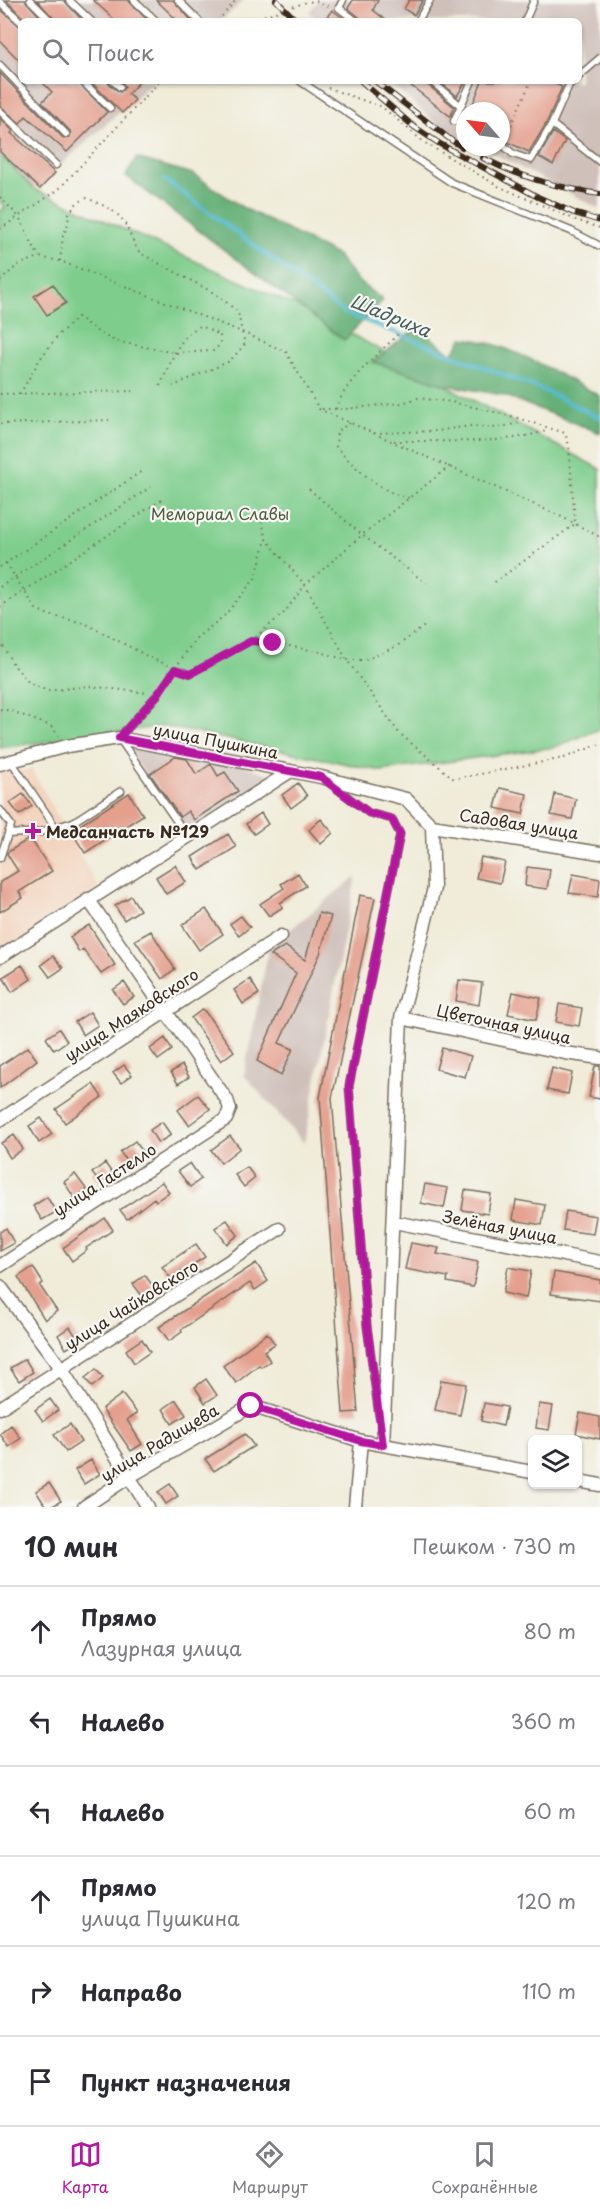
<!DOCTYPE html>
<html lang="ru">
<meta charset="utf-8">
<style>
body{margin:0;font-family:"Playpen Sans",sans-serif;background:#f2f2f3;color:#2b2b33}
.controls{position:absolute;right:18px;bottom:18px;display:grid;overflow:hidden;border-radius:9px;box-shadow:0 2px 4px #0004}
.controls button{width:54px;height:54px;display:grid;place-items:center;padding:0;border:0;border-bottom:2px solid #e1e1e2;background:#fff;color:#2b2b33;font:30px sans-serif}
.compass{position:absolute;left:456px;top:102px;width:54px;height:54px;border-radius:50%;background:#fff;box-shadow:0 2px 4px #0004;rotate:298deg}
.stop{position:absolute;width:18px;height:18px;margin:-14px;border:4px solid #b5179e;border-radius:50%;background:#fff}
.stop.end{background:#b5179e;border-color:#fff;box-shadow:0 2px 6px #0008}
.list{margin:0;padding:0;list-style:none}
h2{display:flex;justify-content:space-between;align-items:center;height:78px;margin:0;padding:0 24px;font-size:26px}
h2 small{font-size:20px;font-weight:400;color:#7c7c81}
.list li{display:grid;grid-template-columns:39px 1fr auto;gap:18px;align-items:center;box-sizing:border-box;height:90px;padding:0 24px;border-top:2px solid #e1e1e2}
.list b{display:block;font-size:22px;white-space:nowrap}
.list p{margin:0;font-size:20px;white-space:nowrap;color:#7c7c81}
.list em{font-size:20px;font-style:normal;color:#7c7c81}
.icon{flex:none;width:33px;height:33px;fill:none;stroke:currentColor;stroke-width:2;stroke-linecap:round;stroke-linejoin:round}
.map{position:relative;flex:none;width:600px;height:1507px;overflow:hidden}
.search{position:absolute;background:#fff;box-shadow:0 2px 4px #0004;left:18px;right:18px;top:18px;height:66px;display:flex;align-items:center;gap:15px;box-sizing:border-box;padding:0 21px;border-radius:9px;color:#7c7c81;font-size:22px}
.sheet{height:618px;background:#fff}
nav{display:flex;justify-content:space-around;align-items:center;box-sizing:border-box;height:84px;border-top:2px solid #e1e1e2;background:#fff;font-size:16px;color:#7c7c81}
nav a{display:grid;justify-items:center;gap:3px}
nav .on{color:#b5179e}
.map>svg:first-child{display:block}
</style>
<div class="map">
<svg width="600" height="1507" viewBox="0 0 600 1507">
<rect width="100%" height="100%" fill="#f6f6f2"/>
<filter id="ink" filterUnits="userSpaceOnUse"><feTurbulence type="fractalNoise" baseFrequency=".0167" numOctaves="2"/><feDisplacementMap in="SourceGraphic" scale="12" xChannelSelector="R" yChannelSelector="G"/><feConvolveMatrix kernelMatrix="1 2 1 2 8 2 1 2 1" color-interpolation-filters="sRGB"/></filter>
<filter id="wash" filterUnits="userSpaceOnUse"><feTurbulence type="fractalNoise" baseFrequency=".008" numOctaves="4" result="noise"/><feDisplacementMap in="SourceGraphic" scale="24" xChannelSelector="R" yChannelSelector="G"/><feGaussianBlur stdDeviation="1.35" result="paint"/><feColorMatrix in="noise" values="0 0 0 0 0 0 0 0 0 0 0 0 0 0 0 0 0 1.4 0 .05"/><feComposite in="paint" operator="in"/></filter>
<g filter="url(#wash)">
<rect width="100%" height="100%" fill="#f0ecd9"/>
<path fill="#f3d4be" d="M31,769L99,888L0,956V773Z"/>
<path fill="#cfc0ba" d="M0,0H244L221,21H21V81H154L34,189L0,156Z
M319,0H600V209L481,147H501V111H465V139L438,125L388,81H579V21H319L309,12Z
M124,743L235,762L273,776L183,832Z
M356,876L304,1143L244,1075L269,947Z"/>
<path fill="#7ecd8c" stroke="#5c7c55" stroke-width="1.5" d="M0,154L34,189L314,314L600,469V729L555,747L381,771L164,726L0,748V211L5,208L0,202Z"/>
<path fill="#66b078" stroke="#506d4b" stroke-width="1.5" d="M136,158L193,174L242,207L337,255L359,282L383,300L344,340L126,176Z
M417,327L452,354L463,338C511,343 557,374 600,396V433L503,395L446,385L373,362Z"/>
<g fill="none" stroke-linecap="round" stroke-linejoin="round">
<path stroke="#55bcd3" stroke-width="4" d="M164,179L345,313L545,391L600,418"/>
</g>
<g id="blocks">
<path fill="#e49f8d" d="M6,0H25L44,21H26Z
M37,0H64L83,21H56Z
M93,0H128L148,21H116Z
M156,0H173L192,21H178Z
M353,0H378L373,10L387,21H361L359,17L348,8Z
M409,0H423L414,15L404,9Z
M0,9L21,27V62L0,41Z
M332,10L343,18L347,21H324Z
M0,73L64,139L70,137L71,132L42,102L52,92L41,81H77L107,112L67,152L26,116L20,123L0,106Z
M90,81H108L110,85L120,92L125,87L121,81H140L128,94L135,100L122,113Z
M405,81H426L428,85L454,107L451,115L450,116Z
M439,81H466L457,96Z
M482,81H549L562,87L546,124L529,152L501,139V111H470Z
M0,118L13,131L11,133L55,173L40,189L0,152Z
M553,132L565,141L553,165L539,157Z
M53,284L66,303L47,315L34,296Z
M175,757L187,759L196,774L211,764L218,776L225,772L238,791L194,820L188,811L180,817L150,774Z
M298,783L307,796L291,808L282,795Z
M500,788L527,794L523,814L495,808Z
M129,793L143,815L85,853L71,831Z
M23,794L32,806L19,815L10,803Z
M555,794L576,799L572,819L551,815Z
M261,813L268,824L254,834L246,824Z
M321,819L333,833L321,844L309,830Z
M228,834L236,847L200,870L192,857Z
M30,838L52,871L19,892L23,898L0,912V882L18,871L7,854L8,852Z
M481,857L505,862L500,883L476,878Z
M175,865L186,882L166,894L156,877Z
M527,867L550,870L547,889L525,886Z
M298,873L306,886L280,903L283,907L269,916L260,904L284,888L281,884Z
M573,874L600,879L598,897L569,893Z
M360,895L375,898L332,1098L358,1412L343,1413L320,1097Z
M131,896L140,910L124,920L115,906Z
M206,909L223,934L199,950L182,925Z
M319,913L331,916L320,954L279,1043L293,1049L281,1075L257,1061L296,973L271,955L285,946L305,960Z
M241,916L250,927L239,936L230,924Z
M89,925L115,965L101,974L83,949L79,952L70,937Z
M151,931L175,969L162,979L135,940Z
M53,956L63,968L50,977L41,965Z
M22,965L31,979L12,992L3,977Z
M250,979L259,994L243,1004L234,990Z
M459,980L482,983L479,1005L456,1001Z
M124,982L134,997L123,1004L113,990Z
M513,992L541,998L536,1020L508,1014Z
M559,1004L582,1008L579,1026L556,1022Z
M203,1009L234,1051L221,1061L191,1018Z
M90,1012L98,1025L83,1035L75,1022Z
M59,1029L67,1041L54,1050L46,1038Z
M165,1038L172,1050L158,1060L150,1049Z
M28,1047L37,1060L0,1088V1066Z
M442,1048L471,1056L465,1077L436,1069Z
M124,1065L132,1075L121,1083L113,1073Z
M182,1065L189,1077L178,1084L171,1072Z
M595,1066H600V1099L589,1097Z
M552,1068L572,1073L568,1094L547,1090Z
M93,1084L102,1097L65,1123L56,1109Z
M198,1095L210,1109L189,1125L178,1110Z
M41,1118L52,1134L39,1143L29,1126Z
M162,1122L171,1135L158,1143L150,1130Z
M14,1135L23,1149L10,1158L1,1143Z
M230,1136L240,1148L221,1163L211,1150Z
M135,1141L144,1153L129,1164L120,1152Z
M105,1163L112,1173L99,1182L92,1173Z
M190,1163L201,1179L190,1187L178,1171Z
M247,1167L255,1178L244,1187L235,1175Z
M75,1174L87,1190L75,1199L64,1182Z
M162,1182L169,1192L156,1201L154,1198L127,1219L120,1210Z
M425,1184L448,1188L444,1208L421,1203Z
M465,1190L491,1194L488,1214L462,1210Z
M47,1197L56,1212L42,1220L33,1206Z
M516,1200L545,1205L542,1225L513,1220Z
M566,1211L596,1216L593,1234L563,1230Z
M105,1218L113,1230L86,1248L87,1250L72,1261L63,1248Z
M227,1220L238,1235L227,1244L215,1228Z
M6,1228L14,1243L0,1251V1232Z
M411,1243L439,1248L437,1254L478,1262L473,1287L447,1282L448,1277L405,1269Z
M196,1244L205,1257L171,1279L162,1267Z
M256,1263L268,1281L255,1290L250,1283L181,1330L182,1332L169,1341L159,1327Z
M33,1267L43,1283L40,1286L57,1311L45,1320L18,1277Z
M508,1267L531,1271L526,1298L503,1293Z
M554,1272L600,1280V1301L551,1294Z
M145,1275L155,1289L143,1297L133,1284Z
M70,1327L79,1341L66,1349L58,1335Z
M267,1333L275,1344L264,1351L270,1361L261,1367L259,1365L236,1383L223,1366Z
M142,1339L150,1352L134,1363L126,1350Z
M25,1359L33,1372L19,1381L10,1368Z
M96,1369L103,1378L92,1387L85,1378Z
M206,1379L217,1395L205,1403L195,1387Z
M441,1380L466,1384L460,1415L435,1410Z
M122,1394L137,1413L127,1420L142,1444L131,1451L102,1409Z
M50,1399L58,1410L43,1421L35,1410Z
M176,1400L186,1415L172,1424L163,1409Z
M484,1403L507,1407L503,1426L481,1421Z
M539,1404L553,1406L549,1430L536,1428Z
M580,1413L600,1417V1439L576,1434Z
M70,1424L81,1442L66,1452L54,1435Z
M11,1425L21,1438L9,1447L0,1434Z
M245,1434L254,1446L214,1471L205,1459Z
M91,1460L100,1474L84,1484L75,1470Z
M49,1483L61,1501L51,1507H46L36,1491Z
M170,1484L178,1496L166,1504L158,1492Z"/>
</g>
</g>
<g filter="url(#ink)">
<use href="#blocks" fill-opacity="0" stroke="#7a6e5f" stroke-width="1.5"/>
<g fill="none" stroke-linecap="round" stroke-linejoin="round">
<defs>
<path id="lane" d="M30,0L51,21
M69,0L91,21
M134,0L155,20
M178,0L199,21
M343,0L339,8L356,21
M0,2L21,22
M418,21L430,0
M525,21L534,0
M0,65L66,134
M579,76L600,58
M82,81L110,108
M113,81L120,87
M300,81L452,183L571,231L600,246
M431,81L461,106
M0,111L56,165
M454,121L472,81
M552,124L600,162
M502,144L513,154L531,160L552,124L569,85L574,81
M158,694L119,738L187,836
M11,761L56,828
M328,782L369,813L392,819L400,834L349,1086L367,1326L379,1416
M0,810L11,825L0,858
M8,834L41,832L73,822L121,791"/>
<path id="street" d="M0,764L67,746L119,738L321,777L406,799L432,826L434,888L401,1018L383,1445
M432,826L600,853
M0,957L291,771
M401,1018L565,1053L600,1058
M0,1120L281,936
M394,1222L600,1262
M0,1266L226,1119L230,1109L227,1100L88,899
M0,1286L61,1368L148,1507
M0,1408L279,1229
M578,1481L600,1485
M84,1507L129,1477L251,1406L361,1441L532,1472
M355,1507L361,1441"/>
</defs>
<use href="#lane" stroke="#7a6e5f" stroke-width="9"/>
<use href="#street" stroke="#7a6e5f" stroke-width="15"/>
<path stroke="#7a6e5f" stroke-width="2" stroke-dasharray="1.5 4.5" stroke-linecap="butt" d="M218,21L236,0
M247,21L307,2L316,1L330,7
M328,88L382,107L425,143L498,186L576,220L600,228
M506,136L531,81
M0,197L19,217L39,257
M0,229L58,190L160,81
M60,261L63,236L68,224L69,213L77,203L87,198C98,203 113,209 121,218C128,226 132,242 140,253L216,294L238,312L242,332L286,352L319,409L560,516L600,537
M0,281L18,265L39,257L60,261L242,332L245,344L230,361L173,386
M0,394L133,391
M20,394L40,359L59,334L78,317L98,332L115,341L175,353L213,351L220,345V335L201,326C178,334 169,368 159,388
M322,409H344L402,403L418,398L452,402L511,416L565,433L569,445L575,524L492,584
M336,409C346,379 377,356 398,334
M350,423L337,431L336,447C353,466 383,495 410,498
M0,424L109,420
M374,433L436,431L470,426L497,428L523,422
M394,441C445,440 500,446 549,430
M309,489L362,535L426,583
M262,521L266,539L305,585L347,660L399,733L454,779L564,758L600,744
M6,563L36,609L49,615L84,623L155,660L190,673L251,641L273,643L320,652L347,660H365L397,646L426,625
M0,567L142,471
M0,587L152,486
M0,607L161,500
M0,641L13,664L29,683L48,691L88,686L148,693
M251,641L284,613L305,585L362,535L450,466
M162,688L195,639L225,615L256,577L266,539
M0,709L11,711L51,726L59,736"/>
<use href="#lane" stroke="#fff" stroke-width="6"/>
<use href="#street" stroke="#fff" stroke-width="12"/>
<defs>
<path id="rail" d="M276,0L297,21
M361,81L413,126L440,144L538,197L574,213L600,221
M375,81L451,140L462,147
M483,158C519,177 560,188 600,194"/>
</defs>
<use href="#rail" stroke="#3b2a1e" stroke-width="6"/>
<use href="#rail" stroke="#f6f6f2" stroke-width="4" stroke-dasharray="11" stroke-linecap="butt"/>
</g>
</g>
<g fill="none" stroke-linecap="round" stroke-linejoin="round" filter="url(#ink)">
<path stroke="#b5179e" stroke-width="8" d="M251,1406L361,1441L383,1445L367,1326L349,1086L400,834L392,819L369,813L321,777L119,738L158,694L175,669L190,674L251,641L273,643"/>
</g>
<path fill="#b5179e" stroke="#f6f6f2" stroke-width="2" d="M30 822h6v6h6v6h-6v6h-6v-6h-6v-6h6z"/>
<g text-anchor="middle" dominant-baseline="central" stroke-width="4.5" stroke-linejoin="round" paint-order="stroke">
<g font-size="16" fill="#4f5b3f" stroke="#f6f6f2">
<text x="220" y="513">Мемориал Славы</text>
</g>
<g font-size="16" fill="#3b2a1e" stroke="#f6f6f2">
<text transform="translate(216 740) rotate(11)">улица Пушкина</text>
<text transform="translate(519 823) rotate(9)">Садовая улица</text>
<text transform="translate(131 1014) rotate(-33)">улица Маяковского</text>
<text transform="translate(504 1023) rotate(12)">Цветочная улица</text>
<text transform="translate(104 1179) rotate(-33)">улица Гастелло</text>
<text transform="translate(500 1226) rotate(11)">Зелёная улица</text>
<text transform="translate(131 1304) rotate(-32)">улица Чайковского</text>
<text transform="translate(159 1442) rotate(-31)">улица Радищева</text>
</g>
<g font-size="16" font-weight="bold" fill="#3b2a1e" stroke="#f6f6f2" text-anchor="start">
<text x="46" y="831">Медсанчасть №129</text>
</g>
<g font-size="18" font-style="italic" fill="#445d5d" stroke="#f6f6f2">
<text transform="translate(391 315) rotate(22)">Шадриха</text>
</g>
</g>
</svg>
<div class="controls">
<button><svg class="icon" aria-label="layers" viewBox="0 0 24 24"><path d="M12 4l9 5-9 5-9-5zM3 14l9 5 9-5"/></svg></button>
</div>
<svg class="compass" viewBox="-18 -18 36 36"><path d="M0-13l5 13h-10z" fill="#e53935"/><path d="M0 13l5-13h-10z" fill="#7c7c81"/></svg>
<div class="stop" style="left:251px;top:1406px"></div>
<div class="stop end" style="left:273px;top:643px"></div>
<div class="search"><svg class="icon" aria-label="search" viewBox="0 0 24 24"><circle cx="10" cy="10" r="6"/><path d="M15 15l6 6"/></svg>Поиск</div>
</div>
<section class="sheet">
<h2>10 мин<small>Пешком · 730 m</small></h2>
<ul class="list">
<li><svg class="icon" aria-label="ahead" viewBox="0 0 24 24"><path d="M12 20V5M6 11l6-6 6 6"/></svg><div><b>Прямо</b><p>Лазурная улица</p></div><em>80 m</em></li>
<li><svg class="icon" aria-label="left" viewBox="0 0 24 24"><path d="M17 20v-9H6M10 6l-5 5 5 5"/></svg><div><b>Налево</b></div><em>360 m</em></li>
<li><svg class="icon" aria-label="left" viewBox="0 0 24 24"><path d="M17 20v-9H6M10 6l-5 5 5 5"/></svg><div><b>Налево</b></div><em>60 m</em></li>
<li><svg class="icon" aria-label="ahead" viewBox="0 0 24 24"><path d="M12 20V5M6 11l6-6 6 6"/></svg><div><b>Прямо</b><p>улица Пушкина</p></div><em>120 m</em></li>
<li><svg class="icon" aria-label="right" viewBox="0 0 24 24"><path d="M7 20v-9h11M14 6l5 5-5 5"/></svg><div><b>Направо</b></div><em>110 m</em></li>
<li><svg class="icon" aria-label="arrive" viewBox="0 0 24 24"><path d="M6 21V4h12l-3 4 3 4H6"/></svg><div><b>Пункт назначения</b></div></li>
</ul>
</section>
<nav>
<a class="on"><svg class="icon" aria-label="map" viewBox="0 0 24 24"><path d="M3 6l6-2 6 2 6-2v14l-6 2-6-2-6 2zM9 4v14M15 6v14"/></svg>Карта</a>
<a><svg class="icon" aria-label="directions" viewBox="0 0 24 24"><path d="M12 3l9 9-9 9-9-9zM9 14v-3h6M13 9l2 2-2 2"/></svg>Маршрут</a>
<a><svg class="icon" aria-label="saved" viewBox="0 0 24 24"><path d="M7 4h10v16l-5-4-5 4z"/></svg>Сохранённые</a>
</nav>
